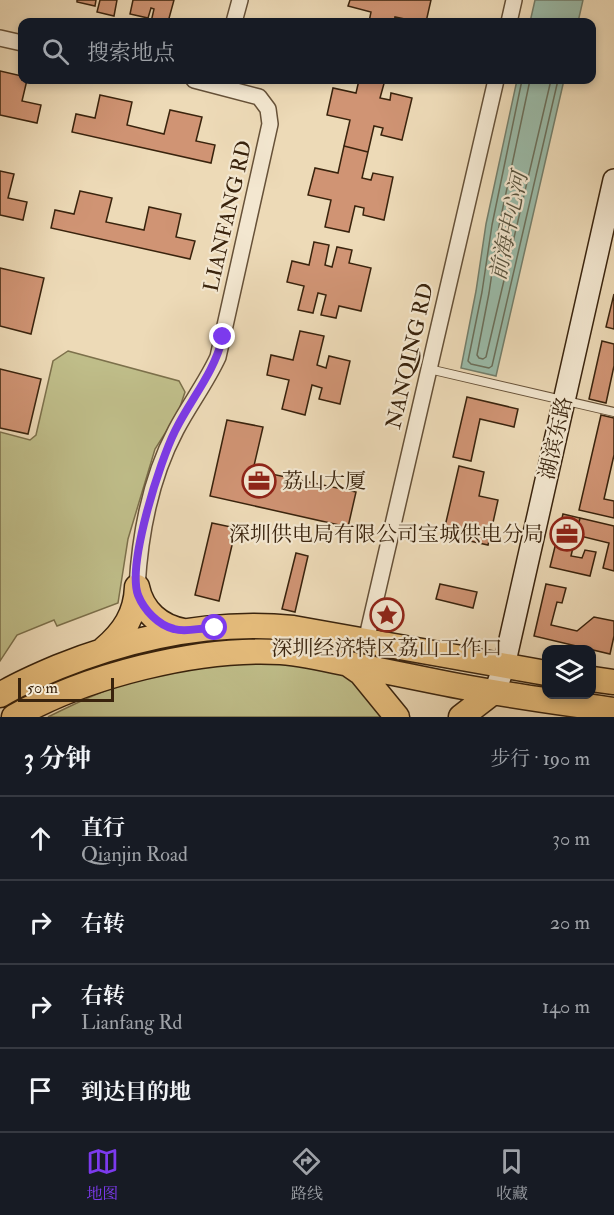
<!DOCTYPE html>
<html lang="zh">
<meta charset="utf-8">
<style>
body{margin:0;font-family:"IM FELL Double Pica","Noto Serif SC",serif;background:#242831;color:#f1f3f6}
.controls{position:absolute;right:18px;bottom:18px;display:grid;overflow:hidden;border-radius:12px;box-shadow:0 3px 9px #0003}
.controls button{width:54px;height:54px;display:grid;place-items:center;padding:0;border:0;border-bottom:2px solid #363941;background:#171b24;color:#f1f3f6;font:30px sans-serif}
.scale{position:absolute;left:18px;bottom:15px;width:96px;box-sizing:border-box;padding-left:6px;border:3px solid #39230d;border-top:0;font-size:16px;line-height:21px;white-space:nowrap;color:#39230d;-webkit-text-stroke:4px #f3e7d0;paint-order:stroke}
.stop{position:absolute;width:18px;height:18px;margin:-14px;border:4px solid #7c3aed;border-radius:50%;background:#fff}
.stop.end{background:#7c3aed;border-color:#fff;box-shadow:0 2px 6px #0008}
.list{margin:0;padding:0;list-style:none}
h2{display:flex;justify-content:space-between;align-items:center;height:78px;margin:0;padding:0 24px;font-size:26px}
h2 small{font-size:20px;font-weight:400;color:#9ea1a6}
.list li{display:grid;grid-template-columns:39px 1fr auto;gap:18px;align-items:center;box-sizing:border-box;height:84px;padding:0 24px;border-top:2px solid #363941}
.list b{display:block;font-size:22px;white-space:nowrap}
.list p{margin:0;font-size:20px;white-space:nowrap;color:#9ea1a6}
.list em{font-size:20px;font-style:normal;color:#9ea1a6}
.icon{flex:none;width:33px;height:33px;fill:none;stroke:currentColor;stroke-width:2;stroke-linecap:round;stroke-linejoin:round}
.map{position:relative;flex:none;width:614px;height:717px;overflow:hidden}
.search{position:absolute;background:#171b24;box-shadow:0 3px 9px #0003;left:18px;right:18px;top:18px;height:66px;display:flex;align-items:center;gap:15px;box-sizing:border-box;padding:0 21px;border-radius:12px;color:#9ea1a6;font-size:22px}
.sheet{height:414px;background:#171b24}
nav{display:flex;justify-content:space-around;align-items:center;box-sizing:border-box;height:84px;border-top:2px solid #363941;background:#171b24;font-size:16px;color:#9ea1a6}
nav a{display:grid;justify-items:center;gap:3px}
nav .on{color:#7c3aed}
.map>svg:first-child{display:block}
</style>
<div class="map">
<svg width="614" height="717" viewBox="0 0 614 717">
<rect width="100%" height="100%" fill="#eddab7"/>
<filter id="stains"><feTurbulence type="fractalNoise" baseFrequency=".00333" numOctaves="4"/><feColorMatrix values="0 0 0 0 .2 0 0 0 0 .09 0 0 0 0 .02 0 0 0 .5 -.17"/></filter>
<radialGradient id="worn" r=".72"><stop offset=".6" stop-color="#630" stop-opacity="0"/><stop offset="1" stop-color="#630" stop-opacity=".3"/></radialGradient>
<path fill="#bfbd89" stroke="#7c704b" stroke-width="1.5" d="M68,351L179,381L185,392L178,413L155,449L128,539L118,603L57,626L54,620L17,635L0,661V432L30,440L36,435L53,361Z
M258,659L344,669L390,717H48C72,705 96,693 121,685C165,671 212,666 258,659Z"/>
<path fill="#9abba9" stroke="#737e6b" stroke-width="1.5" d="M535,0H583L578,22H530Z
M517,80H564L496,376L461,368L476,291L486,224Z"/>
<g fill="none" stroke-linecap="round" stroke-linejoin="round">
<path stroke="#6a6f5b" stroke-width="1.5" d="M522,80L492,225L482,292L468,361L471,364L489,368L492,366L558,80
M530,80L499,226L489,293L477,355L479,358L483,359L486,357L551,80"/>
</g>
<path fill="#d09474" stroke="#39230d" stroke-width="1.5" d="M77,0H96L95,6L77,2Z
M100,0H117L114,16L97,12Z
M133,0H174L168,22H151L154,9L151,8L148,18L130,14Z
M350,0H431L426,22H404L405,19L395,17L394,22H369L371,12L348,6Z
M0,71L22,76V80H27L22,101L41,105L37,123L0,115Z
M359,80H385L380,98L390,100L391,93L412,98L402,140L381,135L383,128L374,126L368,152L344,146L350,120L327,115L333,88L356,93Z
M100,95L132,102L127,125L164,134L170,110L202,117L196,141L215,145L211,163L72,132L76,114L95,118Z
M344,146L368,152L362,178L371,180L373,173L393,177L384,220L363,215L364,208L355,206L349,232L325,227L331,200L308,195L315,168L338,173Z
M0,171L14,174L8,198L27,202L23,220L0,215Z
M80,191L112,198L106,222L144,230L149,207L181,214L176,237L195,241L190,259L51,228L55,210L74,214Z
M314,242L329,245L325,265L332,267L337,247L352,250L349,263L371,268L361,311L339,306L336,318L321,315L326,295L318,293L313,313L298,310L304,286L287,282L292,261L309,265Z
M0,268L44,278L31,334L0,326Z
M614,294V329L606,327Z
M300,331L324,336L317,365L326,368L329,356L350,361L340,404L319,399L322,388L312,385L305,415L282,409L289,380L267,375L271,355L293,360Z
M602,341L614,344V366L606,403L589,399Z
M0,369L41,379L28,434L0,428Z
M467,397L518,409L514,427L480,419L471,461L453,457Z
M601,415L614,418V455L604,499L614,501V518L579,510Z
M227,420L263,427L253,470L356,492L348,527L210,496Z
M459,466L484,472L479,496L498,500L488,545L443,535Z
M563,514L580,518L571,556L582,558L585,550L596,552L590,576L550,567Z
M580,518L614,526V571L603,568L609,543L576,535Z
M212,523L236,528L219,601L195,595Z
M296,553L308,556L295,612L282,609Z
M440,584L477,592L473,608L436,599Z
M546,584L566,588L562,603L557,602L551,625L577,631L594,617L614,621V636L610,654L534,636Z"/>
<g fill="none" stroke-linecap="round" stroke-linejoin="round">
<defs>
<path id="service" d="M429,369L614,412"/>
<path id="minor" d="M234,22L240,0
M509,22L514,0
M0,38L22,43
M137,587C140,534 151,477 176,430C189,405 206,383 218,357L270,124L268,109L259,97L194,80
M366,641L496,80"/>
<path id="secondary" d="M492,693L497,686L504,666L614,180"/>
<path id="primary" d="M137,587C142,611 160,627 184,631
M104,649C124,632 136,614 137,587
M348,664L361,673L397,717
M592,679L614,682
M0,695C18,684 39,675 58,667C133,637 212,620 293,628L546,673
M14,717C85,676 198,647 281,652C304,654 326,659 349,664C379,670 408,676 438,682C496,694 555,702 614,710
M461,717L492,693"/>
</defs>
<use href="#service" stroke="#665138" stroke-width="10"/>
<use href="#minor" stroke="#665138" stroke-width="18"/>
<use href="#secondary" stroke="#39230d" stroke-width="24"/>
<use href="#primary" stroke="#39230d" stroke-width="27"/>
<use href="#service" stroke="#f3e7d0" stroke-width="8"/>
<use href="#minor" stroke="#f3e7d0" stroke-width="15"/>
<use href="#secondary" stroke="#f3e7d0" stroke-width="21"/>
<use href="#primary" stroke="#e6bd7c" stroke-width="24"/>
</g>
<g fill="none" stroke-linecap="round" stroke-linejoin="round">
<path stroke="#7c3aed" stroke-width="8" d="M215,628C201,627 187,633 174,629C158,625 144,610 138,595C127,564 160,461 175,431C192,397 213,375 223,337"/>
</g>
<defs>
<symbol id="office-ring" viewBox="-11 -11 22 22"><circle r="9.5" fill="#f3e7d0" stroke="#8f2418" stroke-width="1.5"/><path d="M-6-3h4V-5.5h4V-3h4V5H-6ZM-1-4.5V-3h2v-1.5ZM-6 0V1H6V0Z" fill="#8f2418"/></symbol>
<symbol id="sight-ring" viewBox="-11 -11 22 22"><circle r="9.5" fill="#f3e7d0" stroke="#8f2418" stroke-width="1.5"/><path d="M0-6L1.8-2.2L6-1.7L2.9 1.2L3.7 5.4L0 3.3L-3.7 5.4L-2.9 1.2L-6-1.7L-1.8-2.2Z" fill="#8f2418"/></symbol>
</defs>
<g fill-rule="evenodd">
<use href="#office-ring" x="240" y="462" width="38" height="38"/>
<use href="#office-ring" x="548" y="515" width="38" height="38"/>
<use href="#sight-ring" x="368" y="596" width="38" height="38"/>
</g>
<g text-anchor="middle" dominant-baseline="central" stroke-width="4.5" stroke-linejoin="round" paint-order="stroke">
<g font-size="21" fill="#39230d" stroke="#f3e7d0">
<text transform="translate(228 216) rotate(-77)">LIANFANG RD</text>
<text transform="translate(410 356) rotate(-77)">NANQING RD</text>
<text transform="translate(556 438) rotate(-77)">湖滨东路</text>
</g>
<g font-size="21" fill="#39230d" stroke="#f3e7d0" text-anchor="start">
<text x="282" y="481">荔山大厦</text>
<text x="544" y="534" text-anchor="end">深圳供电局有限公司宝城供电分局</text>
<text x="387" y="648" text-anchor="middle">深圳经济特区荔山工作口</text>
</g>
<g font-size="22" font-style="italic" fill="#56513c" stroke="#f3e7d0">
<text transform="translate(509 226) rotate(-78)">前海中心河</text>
</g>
</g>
<rect width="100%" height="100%" filter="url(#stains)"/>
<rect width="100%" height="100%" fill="url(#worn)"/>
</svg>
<div class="controls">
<button><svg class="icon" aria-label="layers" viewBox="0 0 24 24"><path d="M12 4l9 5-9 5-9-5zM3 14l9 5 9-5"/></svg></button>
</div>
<div class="scale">50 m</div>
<div class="stop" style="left:215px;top:628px"></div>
<div class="stop end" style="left:223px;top:337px"></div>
<div class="search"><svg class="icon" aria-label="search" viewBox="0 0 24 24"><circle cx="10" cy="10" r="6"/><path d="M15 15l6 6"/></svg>搜索地点</div>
</div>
<section class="sheet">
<h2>3 分钟<small>步行 · 190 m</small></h2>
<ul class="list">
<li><svg class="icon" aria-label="ahead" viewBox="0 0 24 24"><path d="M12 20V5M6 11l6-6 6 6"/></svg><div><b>直行</b><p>Qianjin Road</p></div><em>30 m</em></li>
<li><svg class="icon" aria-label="right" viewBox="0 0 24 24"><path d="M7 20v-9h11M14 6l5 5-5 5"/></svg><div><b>右转</b></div><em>20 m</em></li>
<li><svg class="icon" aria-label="right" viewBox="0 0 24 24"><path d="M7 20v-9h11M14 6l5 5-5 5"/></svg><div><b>右转</b><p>Lianfang Rd</p></div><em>140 m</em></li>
<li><svg class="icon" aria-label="arrive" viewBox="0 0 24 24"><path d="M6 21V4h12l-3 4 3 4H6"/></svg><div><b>到达目的地</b></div></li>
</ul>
</section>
<nav>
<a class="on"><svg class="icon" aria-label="map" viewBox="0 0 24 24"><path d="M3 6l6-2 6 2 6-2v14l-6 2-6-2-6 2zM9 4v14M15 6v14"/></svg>地图</a>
<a><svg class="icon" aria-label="directions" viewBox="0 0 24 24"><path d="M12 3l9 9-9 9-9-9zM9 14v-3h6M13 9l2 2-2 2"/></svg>路线</a>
<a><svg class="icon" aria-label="saved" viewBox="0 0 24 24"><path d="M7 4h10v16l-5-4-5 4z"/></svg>收藏</a>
</nav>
